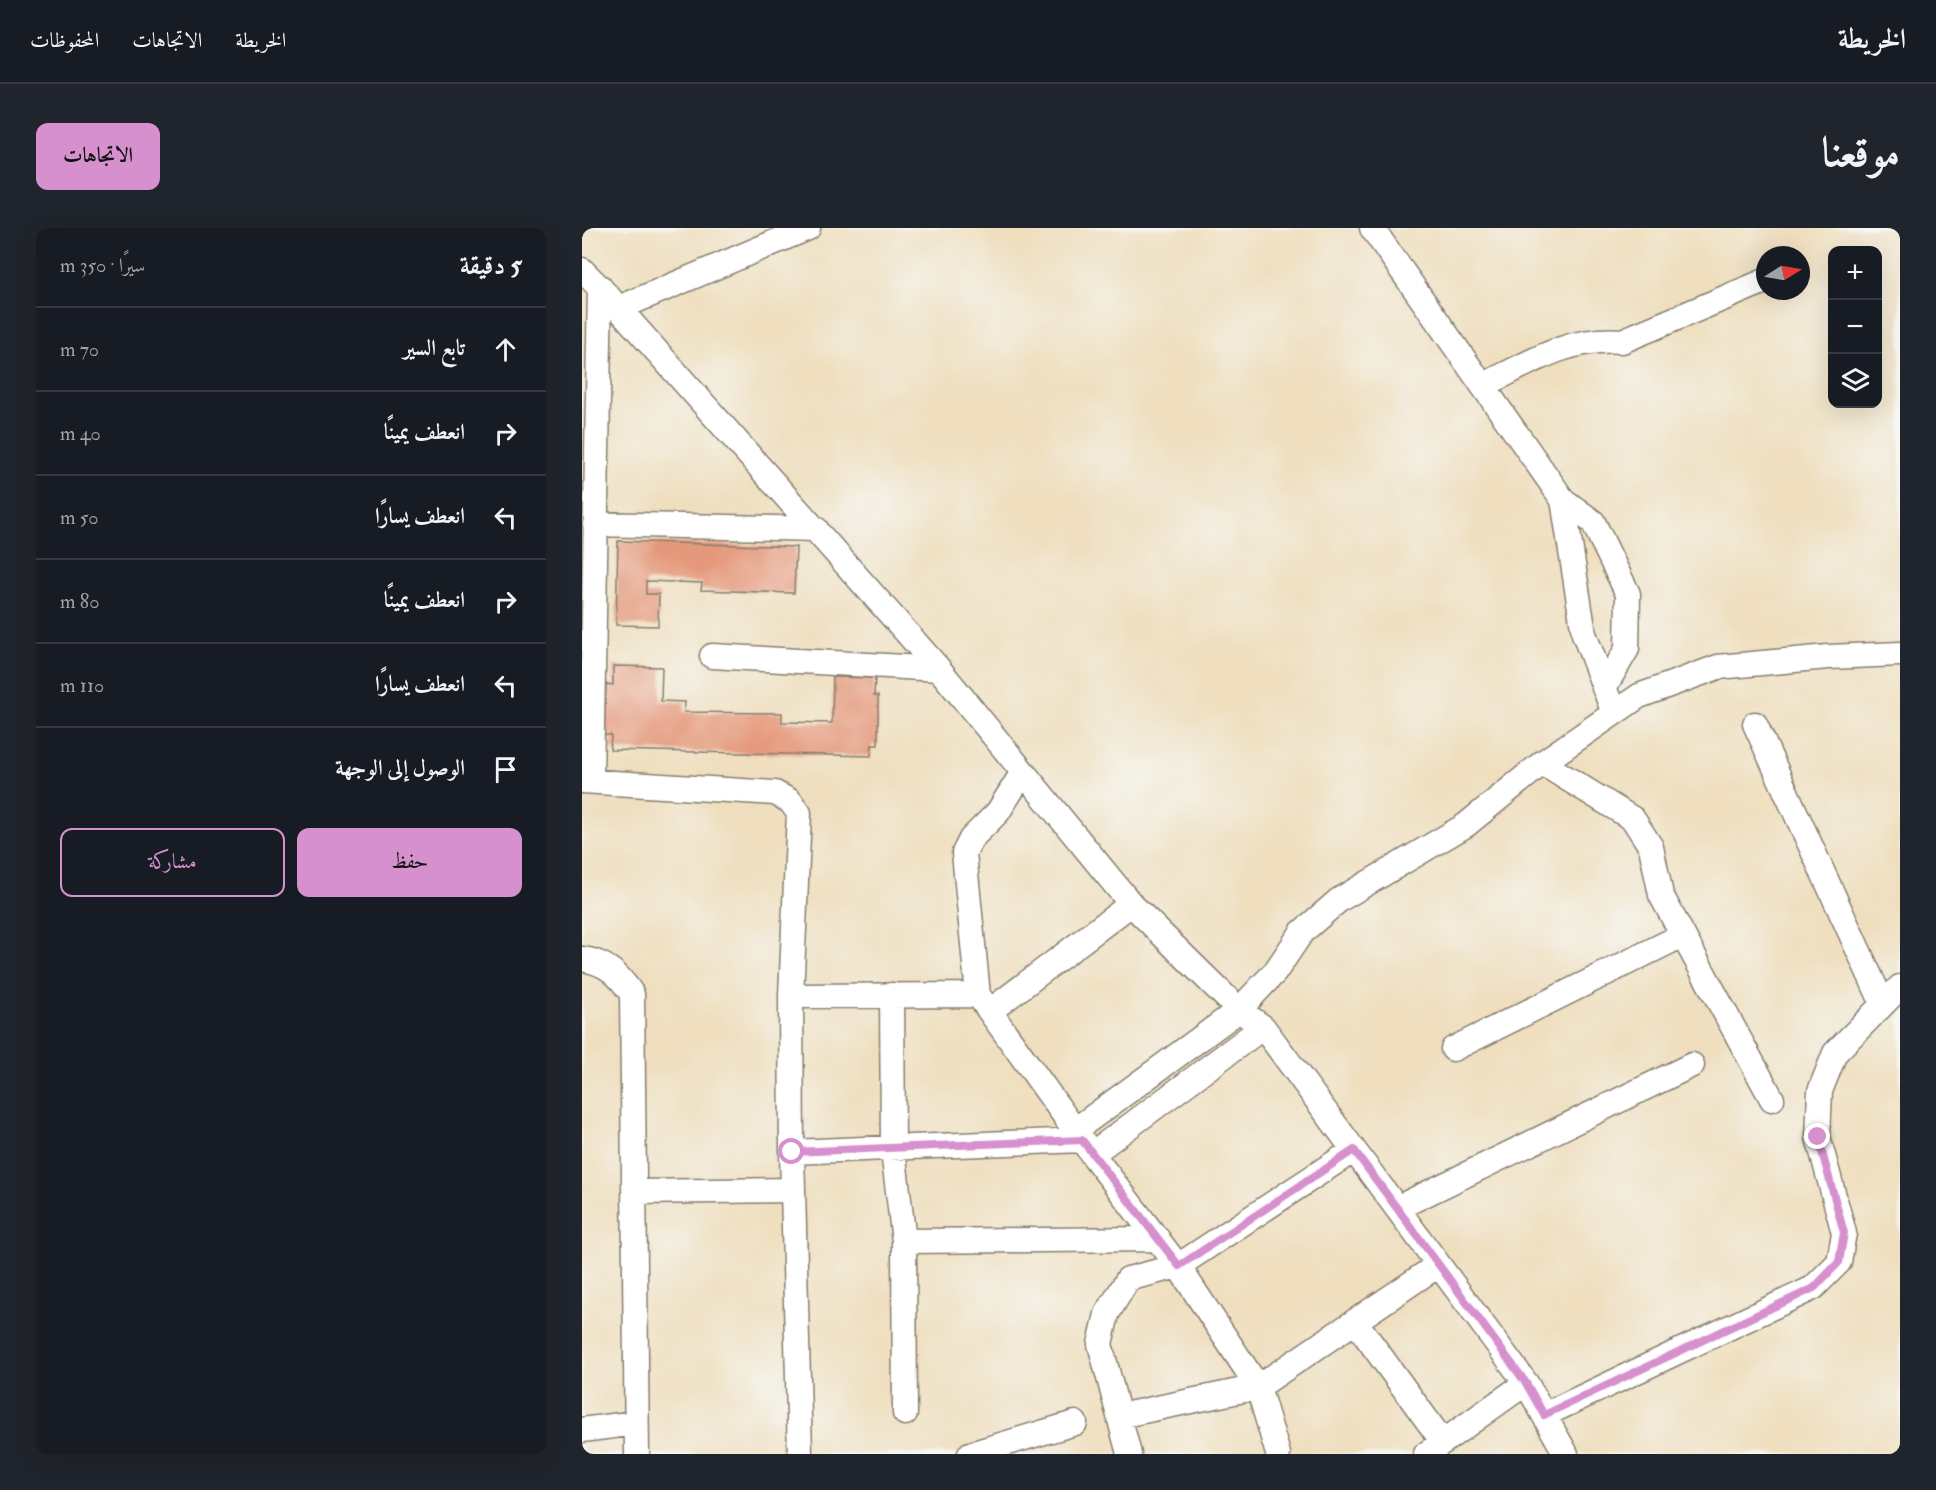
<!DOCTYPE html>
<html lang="ar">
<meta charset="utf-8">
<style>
body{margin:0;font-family:"IM FELL Double Pica",Amiri,serif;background:#20242c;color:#f1f3f6;direction:rtl}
.controls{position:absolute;right:18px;top:18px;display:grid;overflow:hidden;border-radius:12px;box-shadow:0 6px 24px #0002}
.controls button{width:54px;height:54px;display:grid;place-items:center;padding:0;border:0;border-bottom:2px solid #363941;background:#171b24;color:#f1f3f6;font:30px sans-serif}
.compass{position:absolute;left:1174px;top:18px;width:54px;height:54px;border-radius:50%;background:#171b24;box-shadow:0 6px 24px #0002;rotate:79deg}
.stop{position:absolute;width:18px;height:18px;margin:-14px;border:4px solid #d690ce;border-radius:50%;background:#fff}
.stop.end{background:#d690ce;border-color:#fff;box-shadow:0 2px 6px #0008}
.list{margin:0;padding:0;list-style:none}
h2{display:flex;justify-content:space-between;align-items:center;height:78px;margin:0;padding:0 24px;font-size:26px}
h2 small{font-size:20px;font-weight:400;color:#9ea1a6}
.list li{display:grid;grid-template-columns:39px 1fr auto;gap:18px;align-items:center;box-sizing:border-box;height:84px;padding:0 24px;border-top:2px solid #363941}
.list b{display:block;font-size:22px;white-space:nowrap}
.list em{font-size:20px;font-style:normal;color:#9ea1a6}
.actions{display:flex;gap:12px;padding:18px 24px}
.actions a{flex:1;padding:14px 0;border:2px solid #d690ce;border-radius:12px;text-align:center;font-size:21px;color:#d690ce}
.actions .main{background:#d690ce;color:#111}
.icon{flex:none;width:33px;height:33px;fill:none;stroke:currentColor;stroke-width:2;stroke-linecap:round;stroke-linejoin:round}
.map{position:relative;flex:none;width:1318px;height:1226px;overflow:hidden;direction:ltr;border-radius:12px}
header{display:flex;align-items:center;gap:36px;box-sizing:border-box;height:84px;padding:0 30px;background:#171b24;border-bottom:2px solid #363941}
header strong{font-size:28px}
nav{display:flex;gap:33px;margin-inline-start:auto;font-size:21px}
.intro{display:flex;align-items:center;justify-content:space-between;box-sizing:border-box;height:144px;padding:0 36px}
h1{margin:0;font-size:42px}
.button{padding:15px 27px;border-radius:12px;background:#d690ce;color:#111;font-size:21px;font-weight:700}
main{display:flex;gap:36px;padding:0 36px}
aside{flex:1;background:#171b24;border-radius:12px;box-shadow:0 6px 24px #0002}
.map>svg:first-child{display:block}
</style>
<header>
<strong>الخريطة</strong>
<nav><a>الخريطة</a><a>الاتجاهات</a><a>المحفوظات</a></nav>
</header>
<div class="intro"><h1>موقعنا</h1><a class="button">الاتجاهات</a></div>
<main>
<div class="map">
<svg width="1318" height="1226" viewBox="0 0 1318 1226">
<rect width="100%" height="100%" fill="#f6f6f2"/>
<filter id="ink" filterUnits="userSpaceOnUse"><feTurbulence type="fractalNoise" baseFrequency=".0167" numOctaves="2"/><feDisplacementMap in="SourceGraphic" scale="12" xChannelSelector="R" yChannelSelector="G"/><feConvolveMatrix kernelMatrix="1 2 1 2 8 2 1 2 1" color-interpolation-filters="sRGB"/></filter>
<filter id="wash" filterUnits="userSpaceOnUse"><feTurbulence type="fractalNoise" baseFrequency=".008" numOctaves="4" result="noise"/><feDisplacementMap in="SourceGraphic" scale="24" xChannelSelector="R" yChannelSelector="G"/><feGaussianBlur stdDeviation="1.35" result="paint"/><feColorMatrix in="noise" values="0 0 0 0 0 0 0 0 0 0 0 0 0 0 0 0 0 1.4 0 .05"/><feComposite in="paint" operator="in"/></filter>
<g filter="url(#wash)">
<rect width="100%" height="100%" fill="#efdfbf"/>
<g id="blocks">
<path fill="#e5997b" d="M36,313L214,319L212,365L119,362L120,355L64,353V366H77L76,398L34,397Z
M31,438L80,439L79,473L103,474L102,484L200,485V494L250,495L251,449L293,450L292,468H296V517H290L289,528L28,522L29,507H22L24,456L31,457Z"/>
</g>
</g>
<g filter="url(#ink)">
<use href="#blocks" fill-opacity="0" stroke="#867e6e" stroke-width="1.5"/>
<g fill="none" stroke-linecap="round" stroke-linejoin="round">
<defs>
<path id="minor" d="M790,0L981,272L1002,406L1032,485
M0,42L24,66L357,441L549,676L657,782L681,799L944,1155L984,1226
M37,80L226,0
M902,157C949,134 986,109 1040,113L1183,53
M981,272L1011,294L1046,366L1045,421L1022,460
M13,296L234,301
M130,428L357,441
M1173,496L1300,774
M960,535L1051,591L1069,619L1079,667L1190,871
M441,544L416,584L389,611L382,625L396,767L510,926L596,1038L676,1159L696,1226
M0,553L193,565L208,573L217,585L209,768
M9,553L18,59
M0,731C24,734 37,747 50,766L55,1226
M310,767L311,922L322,1013L323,1185
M408,783L549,676
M871,821L1101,707
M493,902L657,782L693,744L720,704L757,672L884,597L960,535L1057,468L1136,439L1246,429L1318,426
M210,924L500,912
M510,926L681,799
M53,964L211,962
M815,980L1110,837
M322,1013L576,1011
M773,1093L861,1214
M962,1187L1231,1060L1257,1034L1262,1005L1236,909L1238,863L1253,825L1318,759
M537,1188L676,1159L856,1037
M0,1202L54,1195
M218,1226L210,924L209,768L396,767
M388,1226L493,1195
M547,1226L518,1116L525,1086L546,1051L596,1038L772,922
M844,1226L944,1155"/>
</defs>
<use href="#minor" stroke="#867e6e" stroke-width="27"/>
<use href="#minor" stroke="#fff" stroke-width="24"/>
</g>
</g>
<g fill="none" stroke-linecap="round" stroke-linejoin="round" filter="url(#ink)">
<path stroke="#d690ce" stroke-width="8" d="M210,924L500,912L597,1038L772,922L944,1155L962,1187L1232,1060L1257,1034L1262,1005L1236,909"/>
</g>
</svg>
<div class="controls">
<button>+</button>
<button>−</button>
<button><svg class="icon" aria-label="layers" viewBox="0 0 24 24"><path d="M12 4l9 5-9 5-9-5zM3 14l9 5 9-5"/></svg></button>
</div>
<svg class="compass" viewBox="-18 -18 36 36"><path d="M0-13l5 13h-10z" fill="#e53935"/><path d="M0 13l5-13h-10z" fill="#9ea1a6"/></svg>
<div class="stop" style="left:210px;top:924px"></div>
<div class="stop end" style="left:1236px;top:909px"></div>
</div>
<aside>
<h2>5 دقيقة<small>سيرًا · 350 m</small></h2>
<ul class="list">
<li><svg class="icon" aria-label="ahead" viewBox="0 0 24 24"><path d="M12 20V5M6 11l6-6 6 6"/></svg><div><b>تابع السير</b></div><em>70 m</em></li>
<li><svg class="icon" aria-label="right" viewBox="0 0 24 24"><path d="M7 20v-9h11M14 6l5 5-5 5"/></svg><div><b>انعطف يمينًا</b></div><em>40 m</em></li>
<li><svg class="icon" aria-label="left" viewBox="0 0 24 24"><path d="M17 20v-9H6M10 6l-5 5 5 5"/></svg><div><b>انعطف يسارًا</b></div><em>50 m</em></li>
<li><svg class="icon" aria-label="right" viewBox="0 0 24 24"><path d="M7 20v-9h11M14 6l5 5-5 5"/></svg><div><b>انعطف يمينًا</b></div><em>80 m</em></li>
<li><svg class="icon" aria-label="left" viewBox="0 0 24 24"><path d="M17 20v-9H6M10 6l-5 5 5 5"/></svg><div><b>انعطف يسارًا</b></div><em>110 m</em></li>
<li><svg class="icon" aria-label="arrive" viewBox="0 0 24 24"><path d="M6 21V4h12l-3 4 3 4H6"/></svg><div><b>الوصول إلى الوجهة</b></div></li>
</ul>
<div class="actions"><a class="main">حفظ</a><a>مشاركة</a></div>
</aside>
</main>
